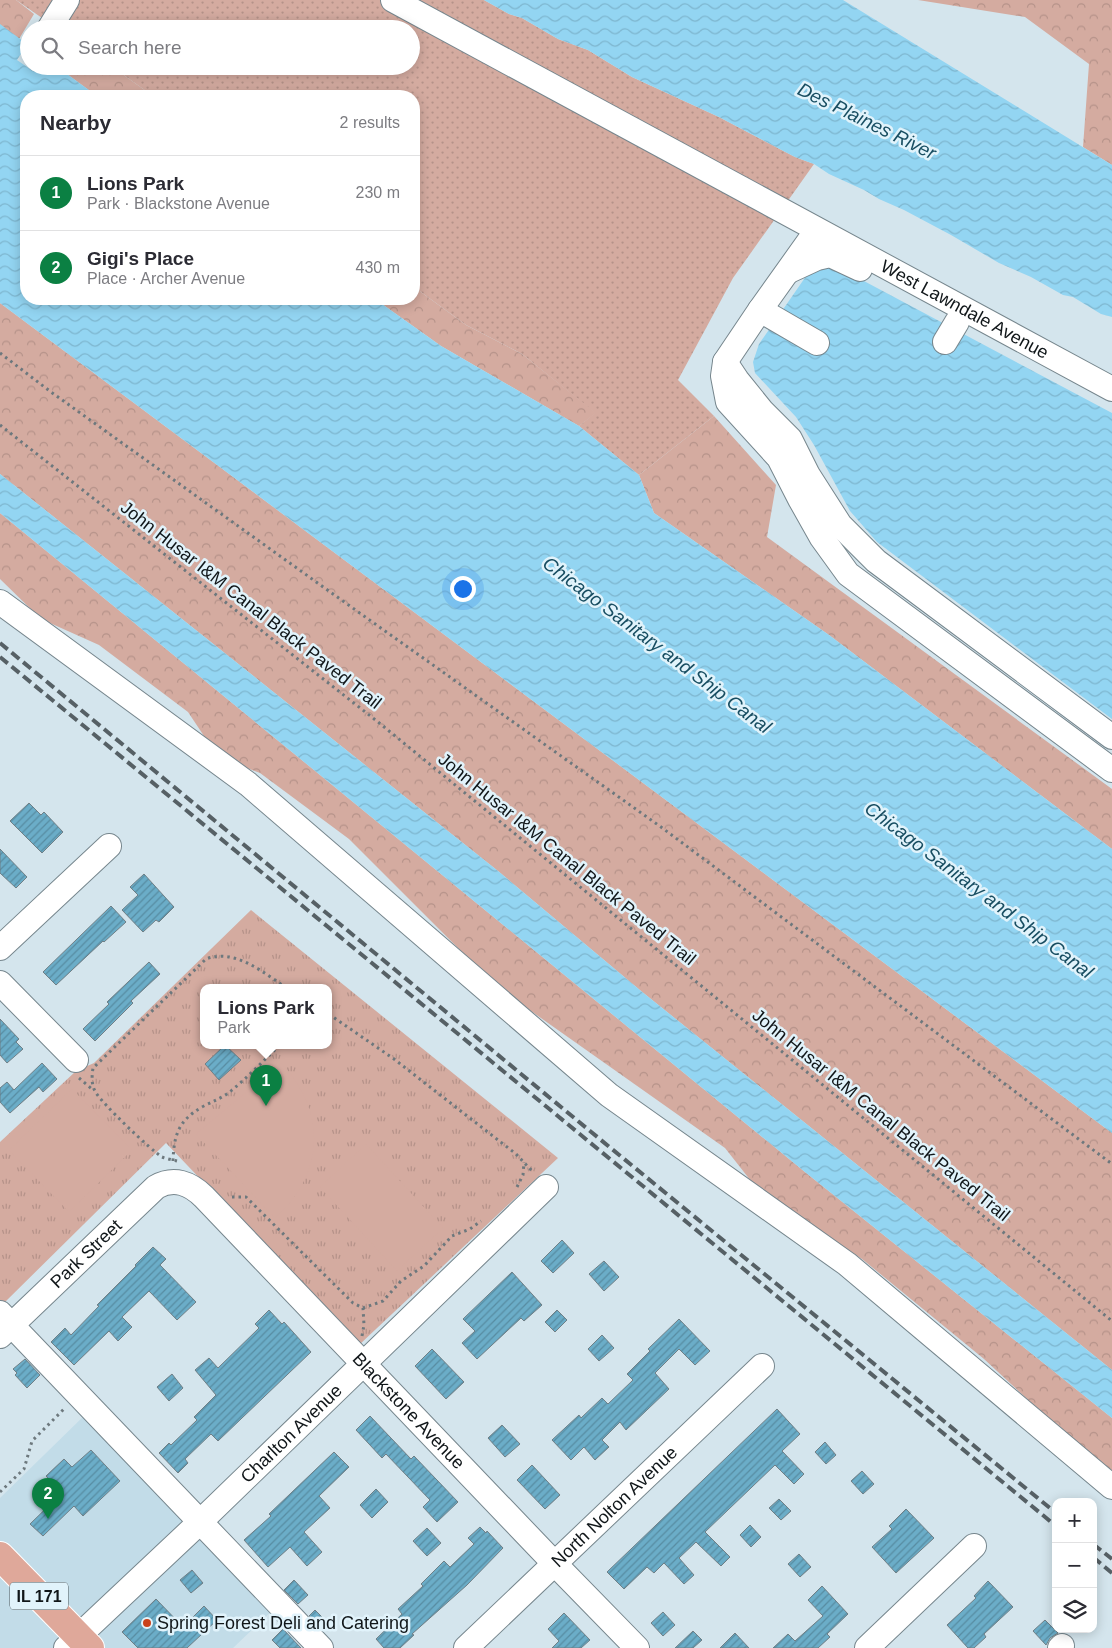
<!DOCTYPE html>
<meta charset="utf-8">
<style>
body{margin:0;font-family:Arial,sans-serif;background:#f7f7f7;color:#2b2b33}
.controls{position:absolute;right:15px;bottom:15px;display:grid;overflow:hidden;border-radius:10px;box-shadow:0 2px 12px #0003}
.controls button{width:45px;height:45px;display:grid;place-items:center;padding:0;border:0;border-bottom:1px solid #e1e1e2;background:#fff;color:#2b2b33;font:25px sans-serif}
.you{position:absolute;left:462px;top:588px;width:18px;height:18px;margin:-12px;border:4px solid #fff;border-radius:50%;background:#1a73e8;box-shadow:0 0 0 8px #1a73e833}
.badge{display:grid;place-items:center;width:32px;height:32px;border-radius:50%;background:#0b8043;color:#fff;font-size:16px;font-weight:700}
.pin{position:absolute;translate:-50% -41px;filter:drop-shadow(0 1px 2px #0008)}
.pin::after{content:'';position:absolute;top:26px;width:18px;height:15px;background:inherit;clip-path:polygon(0 0,100% 0,50% 100%)}
.popup{position:absolute;left:200px;top:984px;width:132px;height:65px;box-sizing:border-box;display:grid;place-content:center;border-radius:10px;background:#fff;filter:drop-shadow(0 1px 4px #0005);font-size:16px;white-space:nowrap;color:#7c7c81}
.popup b{font-size:19px;color:#2b2b33}
.popup::after{content:'';position:absolute;left:50%;top:100%;margin-left:-10px;border:10px solid transparent;border-top-color:#fff}
.list{margin:0;padding:0;list-style:none}
h2{display:flex;justify-content:space-between;align-items:center;height:65px;margin:0;padding:0 20px;font-size:21px}
h2 small{font-size:16px;font-weight:400;color:#7c7c81}
.list li{display:grid;grid-template-columns:32px 1fr auto;gap:15px;align-items:center;box-sizing:border-box;height:75px;padding:0 20px;border-top:1px solid #e1e1e2}
.list b{display:block;font-size:19px;white-space:nowrap}
.list p{margin:0;font-size:16px;white-space:nowrap;color:#7c7c81}
.list em{font-size:16px;font-style:normal;color:#7c7c81}
.icon{flex:none;width:28px;height:28px;fill:none;stroke:currentColor;stroke-width:2;stroke-linecap:round;stroke-linejoin:round}
.map{position:relative;flex:none;width:1112px;height:1648px;overflow:hidden}
.search{position:absolute;background:#fff;box-shadow:0 2px 12px #0003;left:20px;top:20px;width:400px;height:55px;display:flex;align-items:center;gap:12px;box-sizing:border-box;padding:0 18px;border-radius:28px;color:#7c7c81;font-size:19px}
.panel{position:absolute;background:#fff;box-shadow:0 2px 12px #0003;left:20px;top:90px;width:400px;height:215px;border-radius:20px}
.map>svg:first-child{display:block}
</style>
<div class="map">
<svg width="1112" height="1648" viewBox="0 0 1112 1648">
<defs>
<pattern id="grass-dots" width="8" height="8" patternUnits="userSpaceOnUse" patternTransform="scale(1.25)"><rect width="8" height="8" fill="#d4aba0"/><path d="M2 2h.1M6 6h.1" fill="none" stroke="#b59289" stroke-width="1.8" stroke-linecap="round"/></pattern>
<pattern id="forest-crowns" width="20" height="18" patternUnits="userSpaceOnUse" patternTransform="scale(1.25)"><rect width="20" height="18" fill="#d4aba0"/><path d="M2 6a3 3 0 1 1 6 0M12 15a3 3 0 1 1 6 0" fill="none" stroke="#b59289"/></pattern>
<pattern id="park-tufts" width="24" height="20" patternUnits="userSpaceOnUse" patternTransform="scale(1.25)"><rect width="24" height="20" fill="#d4aba0"/><path d="M3 7l-1-3M5 7V3M7 7l1-3M15 17l-1-3M17 17v-4M19 17l1-3" fill="none" stroke="#b59289"/></pattern>
<pattern id="water-waves" width="16" height="10" patternUnits="userSpaceOnUse" patternTransform="scale(1.25)"><rect width="16" height="10" fill="#93d5f2"/><path d="M0 5q4-4 8 0t8 0" fill="none" stroke="#7eb6cf"/></pattern>
<pattern id="building-hatch" width="6" height="6" patternUnits="userSpaceOnUse" patternTransform="scale(1.25)"><rect width="6" height="6" fill="#6badc8"/><path d="M-1 1l2-2M0 6l6-6M5 7l2-2" fill="none" stroke="#578ca2"/></pattern>
</defs>
<rect width="100%" height="100%" fill="#d4e5ed"/>
<path fill="#c2dce8" d="M88,1412L281,1602L233,1648H95L0,1551V1498Z
M0,1563L85,1648H0Z"/>
<path fill="url(#grass-dots)" d="M16,0H484L509,14L522,18L558,39L588,50L632,77L719,117L795,157L814,164L733,278L678,380L714,416L639,475L579,426L595,413L522,354L466,325L414,287V96H153L111,66H411V29H58Z"/>
<path fill="url(#forest-crowns)" d="M0,0H16L34,14L19,39L0,25Z
M918,0H1112V165L1083,147L1089,64L1025,17Z
M56,66H111L153,96H97Z
M414,287L466,325L522,354L596,413L579,426L441,346L375,299H414Z
M0,303L1112,1133V1370L641,991L498,871L0,474Z
M714,416L776,485L767,537L1112,789V849L829,635L654,513L639,475Z
M0,513L805,1172L1112,1418V1478L984,1359L862,1259L762,1195L725,1148L497,987L349,839L260,773L218,757L188,712L99,645L41,619L0,579Z"/>
<path fill="url(#park-tufts)" fill-rule="evenodd" d="M251,910L558,1158L359,1345L166,1143L2,1305L0,1303V1142L76,1071L94,1063ZM204,987H328V1045H204Z"/>
<path fill="#d4aba0" d="M281,1063C327,1111 325,1174 275,1218L196,1134Z
M72,1089L132,1150L69,1212L9,1150Z
M366,1144L443,1228L397,1271L320,1187Z"/>
<path fill="url(#water-waves)" d="M484,0H843L1112,165V317L1101,314L1073,297L1063,295L1031,277L999,263L951,235L904,210L879,199L864,190L829,174L814,164L795,157L719,117L632,77L588,50L558,39L522,18L509,14Z
M0,24L27,44L17,60L33,71L37,66H56L97,96H26V299H375L441,346L579,426L639,475L654,513L829,635L1112,849V1133L0,303Z
M832,264L1112,413V719L877,542L850,511L814,445L796,417L755,373L753,362L759,344L811,269Z
M0,474L498,871L641,991L1112,1370V1418L805,1172L0,513Z"/>
<path fill="url(#building-hatch)" stroke="#6f7f86" d="M29,803L41,815L44,812L63,832L42,853L10,821Z
M0,849L27,877L16,888L0,873Z
M144,874L174,907L159,922L156,920L143,932L122,910L138,895L130,887Z
M111,906L126,922L104,942L103,941L56,985L43,972Z
M149,962L160,974L131,1001L133,1003L95,1041L83,1029L109,1004L107,1002Z
M0,1019L19,1039L16,1042L23,1049L7,1063L0,1055Z
M225,1045L241,1060L219,1080L205,1064Z
M42,1063L57,1079L43,1092L39,1087L10,1113L0,1102V1088L7,1082L14,1090Z
M562,1240L574,1253L553,1273L541,1261Z
M153,1247L166,1259L160,1265L196,1302L177,1320L149,1291L122,1317L132,1327L118,1341L109,1331L74,1365L51,1342L65,1328L71,1335L99,1306L97,1305L136,1266L135,1265Z
M604,1261L619,1277L604,1291L589,1274Z
M512,1272L542,1305L524,1321L521,1318L477,1359L462,1343L475,1331L463,1319Z
M269,1310L282,1324L284,1322L311,1352L218,1441L211,1434L185,1459L188,1463L178,1473L159,1453L169,1443L171,1445L197,1420L194,1417L216,1395L195,1370L209,1358L218,1368L259,1328L255,1324Z
M557,1310L567,1320L555,1332L545,1322Z
M679,1319L710,1351L695,1365L679,1349L655,1373L669,1389L626,1430L620,1422L602,1440L609,1447L595,1460L584,1447L571,1460L552,1440L579,1415L581,1418L602,1398L608,1404L633,1380L627,1374L650,1351L648,1349Z
M602,1335L614,1348L599,1361L588,1349Z
M432,1349L464,1382L446,1399L415,1366Z
M25,1359L40,1375L27,1388L15,1375L17,1373L13,1369Z
M172,1374L183,1388L169,1401L157,1387Z
M777,1409L800,1434L782,1451L804,1474L794,1484L775,1465L705,1532L730,1557L721,1566L696,1542L679,1558L694,1575L684,1584L664,1563L654,1573L647,1567L624,1589L607,1572Z
M370,1416L411,1459L414,1456L458,1502L437,1522L423,1507L430,1500L386,1454L382,1458L356,1430Z
M502,1425L520,1444L505,1457L488,1438Z
M825,1442L836,1455L826,1464L815,1452Z
M91,1450L120,1481L83,1516L74,1506L43,1536L30,1524L62,1493L46,1476L64,1459L72,1467Z
M334,1452L349,1467L319,1496L330,1508L304,1532L322,1552L307,1566L290,1547L268,1567L244,1540L271,1516L269,1514Z
M532,1465L560,1495L545,1509L517,1480Z
M862,1471L874,1484L863,1494L851,1481Z
M376,1489L388,1502L372,1518L360,1505Z
M779,1499L791,1511L781,1520L769,1508Z
M906,1509L934,1538L896,1573L872,1547L892,1529L889,1526Z
M750,1525L761,1537L751,1547L740,1535Z
M480,1527L486,1533L487,1531L503,1548L467,1585L412,1634L414,1635L400,1648H384L376,1639L402,1614L398,1609L423,1586L421,1584L444,1561L450,1567L474,1544L468,1538Z
M427,1528L441,1543L427,1556L413,1541Z
M799,1554L811,1567L800,1577L788,1564Z
M192,1570L203,1583L191,1593L180,1580Z
M294,1580L308,1595L298,1604L284,1590Z
M988,1581L1013,1607L984,1634L986,1637L974,1648H968L947,1625L976,1598L974,1596Z
M822,1586L848,1614L827,1634L830,1637L818,1648H773L788,1634L795,1641L823,1616L808,1600Z
M156,1599L183,1627L204,1606L217,1620L187,1648H138L122,1632Z
M315,1610L329,1624L323,1630L309,1616Z
M663,1612L675,1625L663,1636L651,1623Z
M564,1613L590,1640L581,1648H552L559,1641L548,1629Z
M1045,1620L1058,1633L1050,1638L1046,1645L1033,1631Z
M283,1629L301,1648H280L272,1640Z
M693,1631L702,1640L693,1648H675Z
M735,1633L749,1648H720Z"/>
<g fill="none" stroke-linecap="round" stroke-linejoin="round">
<defs>
<g id="minor">
<path id="s1" d="M393,0L1112,389"/>
<path d="M49,29L67,0"/>
<path d="M817,230L760,310L725,362L723,376L728,402L779,458L800,499L822,538L848,574L1112,770"/>
<path d="M789,271L817,258L830,255L860,269"/>
<path d="M760,310L817,343"/>
<path d="M945,342L957,322"/>
<path d="M725,362L737,380L762,411L790,439L808,475L840,525L876,561L1112,737"/>
<path d="M0,602L248,784L609,1095L847,1264L1112,1487"/>
<path d="M0,948L109,846"/>
<path d="M0,983L76,1060"/>
<path d="M0,1313L321,1648"/>
<path id="s2" d="M0,1336L156,1187C174,1177 190,1183 204,1197L554,1563L637,1648"/>
<path id="s3" d="M66,1648L200,1522L546,1187"/>
<path id="s4" d="M466,1648L762,1366"/>
<path d="M867,1648L974,1546"/>
<path d="M1060,1648L1062,1646"/>
</g>
<path id="major" d="M0,1556L90,1648"/>
</defs>
<use href="#minor" stroke="#76868d" stroke-width="26"/>
<use href="#major" stroke="#fff" stroke-width="30"/>
<path stroke="#6d787d" stroke-width="3" stroke-dasharray="2.5 4" stroke-linecap="butt" d="M0,353L51,392L333,594L661,827L1112,1164
M0,425L378,722L1112,1321
M328,1016L333,1017L394,1059L516,1154L534,1173
M79,1078L93,1090
M173,1161C174,1135 178,1121 202,1107C213,1101 223,1098 232,1090C249,1076 264,1060 280,1045
M177,1161C173,1160 167,1159 162,1157C152,1151 100,1102 95,1091C91,1084 92,1075 93,1068L206,959C234,948 263,972 285,987
M517,1187L523,1175L524,1162
M232,1197H246L353,1303L363,1308L383,1301L401,1281L424,1266L452,1236L470,1229L481,1221
M362,1336L364,1325L363,1308
M0,1492L24,1469L32,1441L65,1408"/>
<use href="#minor" stroke="#fff" stroke-width="24"/>
<use href="#major" stroke="#dfa89a" stroke-width="28"/>
<path stroke="#566065" stroke-width="4" stroke-dasharray="10 5" stroke-linecap="butt" d="M0,643L590,1131L1056,1513
M0,657L1056,1526
M1093,1544L1112,1559
M1093,1557L1112,1573"/>
</g>
<circle fill="#ca411a" stroke="#e1f3fb" stroke-width="2" cx="147" cy="1623" r="5"/>
<g text-anchor="middle" dominant-baseline="central" stroke-width="5" stroke-linejoin="round" paint-order="stroke">
<rect fill="#e1f3fb" stroke="#4f585d" stroke-width="1" x="10" y="1582.5" width="58" height="27" rx="4"/>
<g font-size="16" font-weight="bold" fill="#101619">
<text x="39" y="1596">IL 171</text>
</g>
<g font-size="18" fill="#101619" stroke="#e1f3fb">
<text stroke="none"><textPath href="#s1" startOffset="650">West Lawndale Avenue</textPath></text>
<text transform="translate(251 605) rotate(38)">John Husar I&amp;M Canal Black Paved Trail</text>
<text transform="translate(567 859) rotate(39)">John Husar I&amp;M Canal Black Paved Trail</text>
<text transform="translate(881 1115) rotate(39)">John Husar I&amp;M Canal Black Paved Trail</text>
<text stroke="none"><textPath href="#s2" startOffset="119">Park Street</textPath></text>
<text stroke="none"><textPath href="#s2" startOffset="565">Blackstone Avenue</textPath></text>
<text stroke="none"><textPath href="#s3" startOffset="311">Charlton Avenue</textPath></text>
<text stroke="none"><textPath href="#s4" startOffset="205">North Nolton Avenue</textPath></text>
</g>
<g font-size="18" fill="#101619" stroke="#e1f3fb" text-anchor="start">
<text x="157" y="1623">Spring Forest Deli and Catering</text>
</g>
<g font-size="19" font-style="italic" fill="#184e62" stroke="#e1f3fb">
<text transform="translate(867 121) rotate(26)">Des Plaines River</text>
<text transform="translate(657 645) rotate(37)">Chicago Sanitary and Ship Canal</text>
<text transform="translate(979 890) rotate(37)">Chicago Sanitary and Ship Canal</text>
</g>
</g>
</svg>
<div class="controls">
<button>+</button>
<button>−</button>
<button><svg class="icon" aria-label="layers" viewBox="0 0 24 24"><path d="M12 4l9 5-9 5-9-5zM3 14l9 5 9-5"/></svg></button>
</div>
<div class="you"></div>
<div class="pin badge" style="left:266px;top:1106px">1</div>
<div class="popup"><b>Lions Park</b>Park</div>
<div class="pin badge" style="left:48px;top:1519px">2</div>
<div class="search"><svg class="icon" aria-label="search" viewBox="0 0 24 24"><circle cx="10" cy="10" r="6"/><path d="M15 15l6 6"/></svg>Search here</div>
<section class="panel">
<h2>Nearby<small>2 results</small></h2>
<ul class="list">
<li><span class="badge">1</span><div><b>Lions Park</b><p>Park · Blackstone Avenue</p></div><em>230 m</em></li>
<li><span class="badge">2</span><div><b>Gigi's Place</b><p>Place · Archer Avenue</p></div><em>430 m</em></li>
</ul>
</section>
</div>
